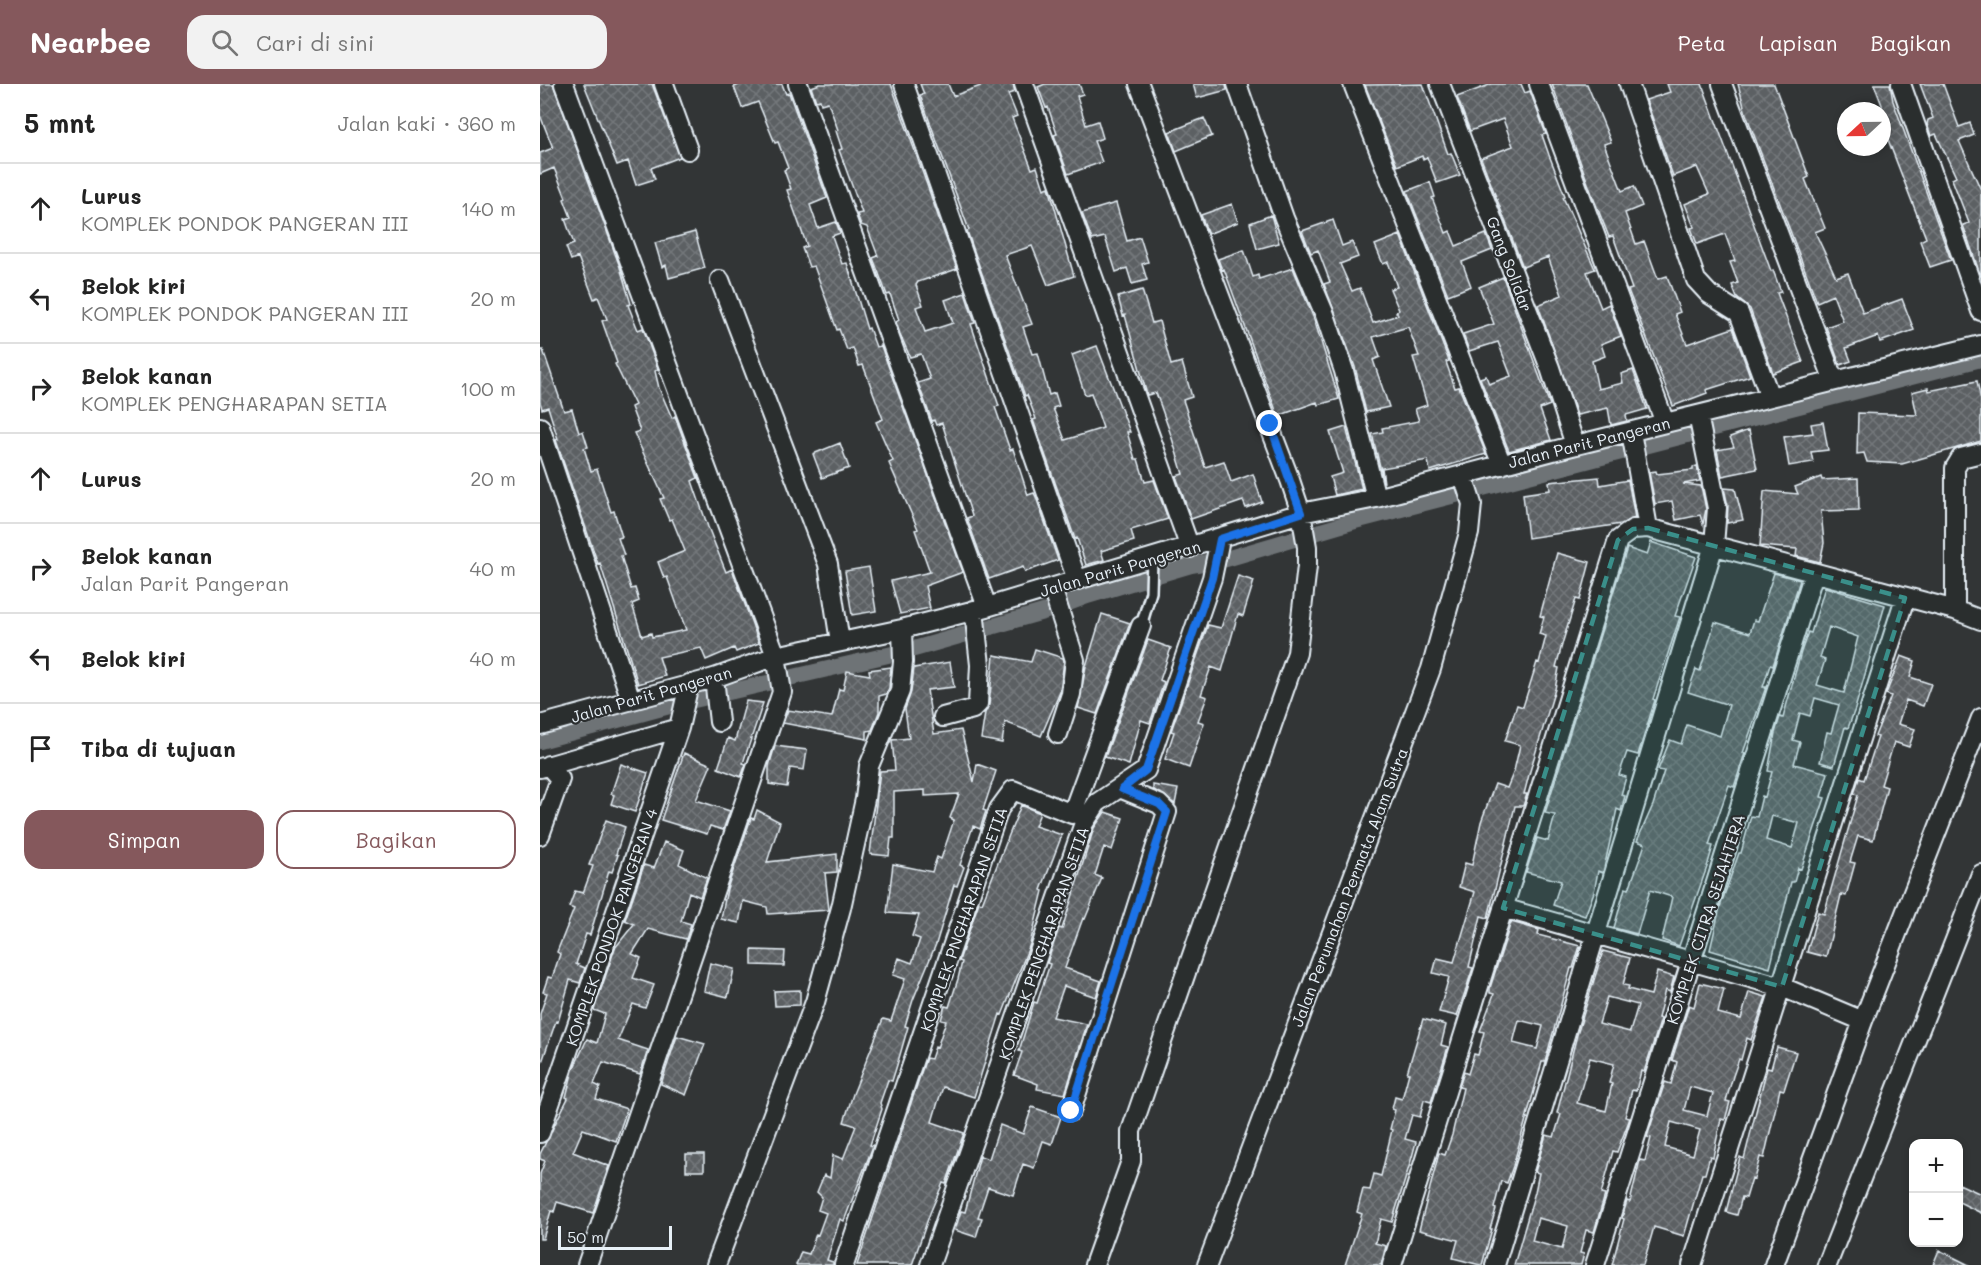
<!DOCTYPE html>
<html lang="id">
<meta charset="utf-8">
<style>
body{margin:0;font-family:Mali,sans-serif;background:#f2f2f2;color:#222}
.controls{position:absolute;right:18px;bottom:18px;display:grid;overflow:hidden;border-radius:12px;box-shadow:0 3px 9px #0003}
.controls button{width:54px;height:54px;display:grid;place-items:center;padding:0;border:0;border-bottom:2px solid #e0e0e0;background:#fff;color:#222;font:30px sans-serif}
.compass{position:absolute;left:1297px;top:18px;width:54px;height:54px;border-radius:50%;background:#fff;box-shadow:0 3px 9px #0003;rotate:248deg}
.scale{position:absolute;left:18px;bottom:15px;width:114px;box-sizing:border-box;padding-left:6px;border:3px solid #e8f1f8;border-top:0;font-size:16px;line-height:21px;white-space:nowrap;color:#e8f1f8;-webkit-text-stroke:4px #2a2d2e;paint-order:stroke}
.stop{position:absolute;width:18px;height:18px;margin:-14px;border:4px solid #1a73e8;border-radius:50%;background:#fff}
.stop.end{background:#1a73e8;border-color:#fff;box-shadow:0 2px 6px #0008}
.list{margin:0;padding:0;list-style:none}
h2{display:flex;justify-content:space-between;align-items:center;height:78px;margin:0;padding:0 24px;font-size:26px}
h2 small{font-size:20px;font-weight:400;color:#767676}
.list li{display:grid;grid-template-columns:39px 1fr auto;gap:18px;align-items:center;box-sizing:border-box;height:90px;padding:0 24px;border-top:2px solid #e0e0e0}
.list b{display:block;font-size:22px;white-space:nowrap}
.list p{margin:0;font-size:20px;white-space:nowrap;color:#767676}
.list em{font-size:20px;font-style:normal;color:#767676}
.actions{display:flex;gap:12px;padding:18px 24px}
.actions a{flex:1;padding:14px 0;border:2px solid #85585c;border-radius:18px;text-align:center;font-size:21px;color:#85585c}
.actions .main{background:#85585c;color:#fff}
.icon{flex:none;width:33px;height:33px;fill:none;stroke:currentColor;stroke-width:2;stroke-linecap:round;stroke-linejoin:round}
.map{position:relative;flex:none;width:1441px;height:1181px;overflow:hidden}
header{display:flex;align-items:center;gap:36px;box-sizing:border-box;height:84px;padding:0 30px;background:#85585c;color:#fff}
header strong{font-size:28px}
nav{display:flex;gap:33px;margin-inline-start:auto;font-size:21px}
.search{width:420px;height:54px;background:#f2f2f2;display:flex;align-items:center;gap:15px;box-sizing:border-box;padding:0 21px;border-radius:18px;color:#767676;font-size:22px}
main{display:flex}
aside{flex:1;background:#fff}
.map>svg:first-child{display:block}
</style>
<header>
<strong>Nearbee</strong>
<div class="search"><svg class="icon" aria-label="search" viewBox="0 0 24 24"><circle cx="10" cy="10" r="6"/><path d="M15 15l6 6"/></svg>Cari di sini</div>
<nav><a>Peta</a><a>Lapisan</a><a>Bagikan</a></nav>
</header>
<main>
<aside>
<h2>5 mnt<small>Jalan kaki · 360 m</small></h2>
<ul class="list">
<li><svg class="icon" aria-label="ahead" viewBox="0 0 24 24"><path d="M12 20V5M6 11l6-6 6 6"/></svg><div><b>Lurus</b><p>KOMPLEK PONDOK PANGERAN III</p></div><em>140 m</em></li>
<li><svg class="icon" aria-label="left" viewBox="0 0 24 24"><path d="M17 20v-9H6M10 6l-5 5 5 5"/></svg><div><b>Belok kiri</b><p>KOMPLEK PONDOK PANGERAN III</p></div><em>20 m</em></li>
<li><svg class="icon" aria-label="right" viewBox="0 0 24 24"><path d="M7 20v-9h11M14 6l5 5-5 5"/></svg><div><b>Belok kanan</b><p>KOMPLEK PENGHARAPAN SETIA</p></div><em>100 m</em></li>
<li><svg class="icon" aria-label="ahead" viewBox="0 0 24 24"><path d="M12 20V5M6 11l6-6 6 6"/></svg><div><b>Lurus</b></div><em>20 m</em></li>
<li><svg class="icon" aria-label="right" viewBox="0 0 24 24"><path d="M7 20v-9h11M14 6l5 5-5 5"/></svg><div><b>Belok kanan</b><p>Jalan Parit Pangeran</p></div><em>40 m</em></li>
<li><svg class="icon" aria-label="left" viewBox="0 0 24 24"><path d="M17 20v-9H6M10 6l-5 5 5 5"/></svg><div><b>Belok kiri</b></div><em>40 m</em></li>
<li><svg class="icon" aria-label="arrive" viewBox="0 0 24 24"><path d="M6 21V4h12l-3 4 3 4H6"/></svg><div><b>Tiba di tujuan</b></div></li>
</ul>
<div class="actions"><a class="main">Simpan</a><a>Bagikan</a></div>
</aside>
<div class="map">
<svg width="1441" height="1181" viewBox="0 0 1441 1181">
<defs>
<pattern id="building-cross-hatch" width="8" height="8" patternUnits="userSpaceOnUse" patternTransform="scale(1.5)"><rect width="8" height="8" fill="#5c6063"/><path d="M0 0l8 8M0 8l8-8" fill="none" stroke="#73777a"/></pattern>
</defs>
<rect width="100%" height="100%" fill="#323536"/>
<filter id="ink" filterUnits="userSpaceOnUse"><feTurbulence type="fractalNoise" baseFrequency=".0167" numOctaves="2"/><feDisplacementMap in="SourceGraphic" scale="12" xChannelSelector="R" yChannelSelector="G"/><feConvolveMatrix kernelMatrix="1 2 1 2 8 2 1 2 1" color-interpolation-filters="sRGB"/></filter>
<g filter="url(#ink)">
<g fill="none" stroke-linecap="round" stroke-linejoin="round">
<path stroke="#6e7376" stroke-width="16" d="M0,657L137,620L374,565L510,526L547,512L651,481L686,475L815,437L1441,275"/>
</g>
<path fill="url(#building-cross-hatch)" stroke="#e8f1f8" stroke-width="1.5" fill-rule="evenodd" d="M0,0H13L80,183L91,220L88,221L98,246L103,244L118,285L115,287L119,304L132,334L135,332L158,394L152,397L168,443L186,488L192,485L219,559L196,568L194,564L166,576L161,564L119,573L125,592L98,600L60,479L58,480L16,356L18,355L8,323L2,325L0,318V266H3L24,327L32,325L39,349L43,347L48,363L44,364L51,387L57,385L71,428L74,427L82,453L78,454L84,471L81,472L91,505L95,504L99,517L92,520L102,552L111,549L112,553L146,546L127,493L124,494L118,478L145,467L132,435L129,436L120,415L124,414L94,349L100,347L91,323L95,321L75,280L77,279L62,237L67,235L58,213L54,215L38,173L31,176L26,163L34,160L25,135L31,133L24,115L26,114L14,84L0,90V69L13,64L0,31Z
M44,0H112L140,73L111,84L115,95L96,101L88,77L77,81Z
M202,0H242L246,10L249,9L287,114L270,121L278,144L296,138L300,149L292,152L302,180L307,179L327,245L329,244L336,263L341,262L423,488L385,502L390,524L360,530L351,497L390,488L375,446L378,445L349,379L353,377L336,338L343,335L323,281L319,282L313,264L307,266L299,245L297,246L274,182L269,183L262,164L267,162L247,106L251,105L244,86L248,84L238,58L235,59L218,18L202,24L194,3Z
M280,0H351L417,185L378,198L376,201L383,221L376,223L385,248L413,239L405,216L425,209L435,239L431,240L459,322L455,323L470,366L473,365L488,411L494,409L496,413L518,476L485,488L483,483L449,495L427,434L432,432L402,339L396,341L394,336L392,337L378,299L390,295L381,270L370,273L360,250L356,238L359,236L350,210L347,211L333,174L338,172L327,143L321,141L317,130L322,129L299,66L302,65L296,47L298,46L288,18L281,20L280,16L276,17L271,3Z
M380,0H408L413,12L446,0H473L475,8L468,10L477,32L472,34L492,85L497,83L504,105L509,103L534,192L508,201L492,162L465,171L492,240L483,243L492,270L498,269L509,311L515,309L519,322L513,324L525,356L563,344L551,309L545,311L532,271L557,262L590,348H587L595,375H598L605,398L614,396L628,435L591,446L594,457L561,467L564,476L546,481L537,454L535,455L493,336L496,335L487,311L485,312L427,147L429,146L380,11L384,10Z
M505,0H539L543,10L537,12L546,41L558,37L563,54L554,57L562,78L528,90L514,51L517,50L508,23L506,24L498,3Z
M653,0H686L687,6L657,14Z
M883,0L908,70L911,69L920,91L897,99L887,73L883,75L882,72L857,82L825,1Z
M952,0H981L985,9L990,7L1006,50L1002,51L1009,71L1025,112L1023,113L1055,185L1047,188L1061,224L1069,220L1081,252L1061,260L1065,272L1052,277L1058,305L1083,299L1081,290L1093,286L1107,325L1086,331L1087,337L1071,341L1068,324L1037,331L998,221L1022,211L1008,173L983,183L941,74L973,62L963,35L930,47L917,13Z
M1012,0H1047L1071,58L1064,60L1082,107L1094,102L1102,122L1085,129L1096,160L1104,157L1118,195L1127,192L1140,228L1135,230L1147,260L1193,244L1210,292L1166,306L1167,309L1133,322L1088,206L1092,205L1073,152L1069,153L1053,113Z
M1127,0H1162L1231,187L1233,186L1241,208L1237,209L1263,278L1233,289L1210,225L1197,214L1192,201L1198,199L1190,178L1195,177L1185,150L1157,160L1151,144L1154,143L1145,120L1169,110L1157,83L1133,92L1106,16L1130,8Z
M1198,0H1234L1269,93L1265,95L1285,144L1275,148L1296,193L1308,189L1323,229L1362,215L1374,246L1340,258L1338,252L1306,264L1311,277L1300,281L1286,243L1303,237L1293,211L1277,218L1206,30Z
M1334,0H1350L1353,17L1411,176L1390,183L1380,157L1386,154L1342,40V21Z
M1380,0H1403L1419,43L1430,39L1434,51L1419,57L1441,106V193L1423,141L1429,139L1412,95L1416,93L1396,50L1391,52L1387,40L1388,36L1393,34Z
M664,34L672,52L636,67L629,48Z
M890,98L895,113L892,114L906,149L910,147L916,162L946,150L952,166L922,178L931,202L908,211L867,107Z
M576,119L587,157L600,153L608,178L602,180L607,196L592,200L587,184L576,188L565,153L552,156L542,129Z
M692,120L698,138L668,150L661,131Z
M731,131L739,159L717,165L710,139Z
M793,136L802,162L812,158L818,173L800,180L812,207L820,204L833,239L858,231L856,228L859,226L850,205L857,203L848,178L843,180L835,161L860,151L909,277L906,278L915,304L919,303L946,370L890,387L888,376L842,384L844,399L832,350L843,348L842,344L879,337L875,325L887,321L873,273L879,272L868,243L833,253L840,273L833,276L849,323L826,328L815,283L784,200L790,198L778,166L771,169L762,147Z
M155,148L165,184L129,194L126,181L122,183L115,159Z
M704,166L713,193L718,191L719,195L753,184L774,235L799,315L778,321L777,318L738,332L684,185L682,186L678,175Z
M963,193L1010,321L1000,325L1011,356L969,367L940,294L946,292L949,300L971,292L958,258L929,267L923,250L954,240L939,203Z
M602,206L612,239L619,237L631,281L642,278L652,313L643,316L665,383L684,377L691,398L713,390L722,418L706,424L703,417L651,435L636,392L643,390L631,351L616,309L607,311L585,231L583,232L578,213Z
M1437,297L1441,316V357L1362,380L1327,378L1324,369L1317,370L1318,329L1377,331L1372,308L1388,304L1389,307Z
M1283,338L1288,366L1271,368L1273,378L1249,382L1244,353L1273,349L1271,340Z
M806,343L822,405L795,411L790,393L803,389L790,348Z
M1209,346L1217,385L1182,392L1177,366L1194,363L1190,353Z
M300,359L309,384L282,394L273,370Z
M1157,382L1160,397L1143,400L1161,402L1166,425L1163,440L1160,431L1136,436L1132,417L1115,420L1109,388L1116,387L1117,390L1153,386V383Z
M1059,393L1060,401L1088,396L1095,434L1081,440L988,454L983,410L1010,406L1009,398Z
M1281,393L1282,396L1318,394L1319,426L1281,427L1284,459L1280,478L1256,472L1257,465L1220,462L1224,407L1258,410L1255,403Z
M1184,404L1195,405L1203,436L1187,439L1188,422Z
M1111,458L1156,473L1135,532L1140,533L1113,615L1115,616L1098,671L1087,668L1079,691L1086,693L1081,711L1085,712L1081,727L1077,725L1063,789L1058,787L1054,808L1045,832L1013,821L1021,797L986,788L997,754L1008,757L1015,731L1005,729L1087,464L1107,471Z
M1017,469L1050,478L1040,516L1036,515L1023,557L1016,583L1019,584L1015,605L990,687L984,710H987L983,722H975L948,834L941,832L929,883L933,884L917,932L899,928L909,893L893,889L897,874L914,878L935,808L919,803L925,779L932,781L941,738L955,700L967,704L974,687L980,661L965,657L977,621L983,623L997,578L999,579L1006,552L999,550L1004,533L1000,532Z
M329,483L336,527L312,531L305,487Z
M1234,489L1260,496L1233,582L1230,581L1223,603H1226L1203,669H1205L1194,703L1189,701L1178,733L1169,761L1173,762L1167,783L1139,862L1122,856L1132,813L1110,806L1097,850L1074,844L1085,804L1089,805L1105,760L1097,757L1113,721L1124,687L1118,686L1130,656L1141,660L1147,641L1180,652L1189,621L1148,608L1156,585L1160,587L1175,538L1210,549L1214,536L1218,537Z
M698,492L714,497L703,532L698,530L682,587L671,583L661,611L667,613L658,637L664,639L649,684L625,675L634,648L631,647L668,541L681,544Z
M1285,503L1345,521L1315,625L1308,644L1305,643L1294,682L1280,678L1287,648L1291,649L1299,621L1275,614L1270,632L1260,629L1253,656L1260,658L1254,680L1288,689L1281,713L1285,714L1261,785L1258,784L1254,798H1251L1230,884L1170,866L1180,823L1199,769H1201L1211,732L1217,733L1222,712L1225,713L1232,688L1228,687L1235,649L1240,633L1243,634L1261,568L1268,548L1271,549ZM1289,543L1318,553L1304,609L1277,601L1285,576L1280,574ZM1232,732L1259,739L1252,764L1226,756Z
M562,530L590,539L557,630L538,624L546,582Z
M608,556L631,564L620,596L624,598L610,639L601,636L589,681L565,673Z
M495,565L523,574L524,577L520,608L501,652L465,638L462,659L441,655L445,629L449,621L454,571L491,578Z
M1361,572L1375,577L1370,593L1391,600L1383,622L1366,616L1358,640L1375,645L1369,663L1354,658L1341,701L1347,703L1333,756L1318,752L1310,778L1315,779L1306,812L1301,811L1286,873L1267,868L1278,828L1284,830L1318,711L1314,710L1319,694L1324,696L1338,653L1335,652L1351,612L1346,610Z
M410,578L414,603L387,606L394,650L421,646L434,698L437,680L456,687L443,726L446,727L440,745L433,742L420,781L424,783L417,802L414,801L396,860L373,916L365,942L368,943L357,981L352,997L348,996L340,1019L342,1025L330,1061L333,1062L304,1137L300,1135L287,1176L293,1178V1181H256L261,1168L269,1170L276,1150L278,1151L286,1129L278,1126L282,1113L277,1108L284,1091L290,1094L293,1071L303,1075L316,1042L304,1038L313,1010L343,935L351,937L365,895L353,891L359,874L372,879L380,855L372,852L379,831L347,829L353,780L392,788L397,773L401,775L414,736L410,734L419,710L385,712V706L354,708V754H351L349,772L330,770L340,687L355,686L352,656L369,654L365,625L371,608L374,584Z
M351,583L349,604L346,610L339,612V628L332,646L327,647V655L243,639L248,626L292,633L299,605L303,606L307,587L330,591L329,586Z
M206,617L223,619L203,679L206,680L201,693L178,684L188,654L195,657Z
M235,662L267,666L264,686L250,684L247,703L229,700V682Z
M144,669L171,681L156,716L190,727L183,746L170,742L167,750L121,736Z
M81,680L108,689L95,728L71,720L74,711L71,710Z
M613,701L638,705L635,720L613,705Z
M481,721L500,729L495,742L522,751L501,806L503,807L490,860L462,931L460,930L434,1013L403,1003L398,1018L392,1038L424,1049L406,1100L403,1099L390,1129L372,1181H317L386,974L391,975L395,963L397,964L406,937L401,936L405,922L409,923L418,895L422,878L419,877L439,818L442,819Z
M217,726L240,738L227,778L297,770V788L285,789L289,826L228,830L227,823L203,817L199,839L181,835L187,805L211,734L214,735Z
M565,728L583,734L572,766L564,763L555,791L562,794L545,835L543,834L525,884L561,897L556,913L524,902L513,933L547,940L525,1010L497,1005L498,1000L474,991L482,968L479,967L494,918L497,919L510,880L507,879L519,844L522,845L554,744Z
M66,736L85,743L76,770L78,771L72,788L69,787L50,851L46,850L36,880L45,884L40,899L30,896L18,938L16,937L2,978H0V930L7,909L3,908L8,893L12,894L20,870L17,868L34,825L29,823L35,807L43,809L53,782L49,781Z
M124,758L144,766L139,780L167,794L160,813L149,808L141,837L151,840L146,855L108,845L92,870L101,874L93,894L114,901L105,924L93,920L78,956L108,966L100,990L63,978L54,1000L60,1003L56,1015L87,1025L76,1057L43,1045L33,1068L69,1082L53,1129L17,1118L14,1128L11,1127L3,1155H0V1090L5,1077L0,1075V1070L28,1014L26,1013L33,986L47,955L57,959L65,930L54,926L75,864L94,840L85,836L104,781L114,784Z
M971,838L999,846L998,851L1040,862L1033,884H1031L1005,978H1002L973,1082L967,1099L961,1097L954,1124L956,1125L950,1145H952L942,1181H940L913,1174L918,1156L879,1146L899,1069L905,1071L912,1051L923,1004L919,1003L924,988L928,990L934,970L938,971L944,948L940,947L954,910L950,909V904ZM979,936L1003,942L997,965L973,959Z
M212,866L245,867L244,882L212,881Z
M1063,867L1090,874L1083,901L1089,902L1088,905L1111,911L1117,888L1134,893L1131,904L1130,908L1125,906L1118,934L1121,935L1104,988L1101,987L1096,1007L1092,1006L1085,1033L1090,1034L1077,1068L1073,1067L1061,1110L1065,1111L1054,1148L1046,1146L1040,1169L1044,1170L1041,1181H974L995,1108L999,1089L995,1088L1006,1051L1014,1053L1021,1030L1017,1029L1037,951ZM1067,913L1098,921L1090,948L1059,940ZM1050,974L1074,980L1069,999L1072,1000L1066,1027L1037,1019ZM998,1134L1028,1142L1022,1165L992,1157Z
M170,879L194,885L188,913L164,907Z
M1160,899L1184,905L1178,929L1201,935L1209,908L1226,913L1211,956L1207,954L1201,976L1199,975L1193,992L1186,1017L1190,1018L1185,1036L1181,1035L1173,1073L1170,1072L1165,1090H1162L1144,1152L1114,1143L1103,1181H1072L1084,1135L1082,1134L1087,1117L1090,1118L1100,1076L1105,1077L1111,1054L1107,1053L1125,998L1131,1000L1137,978L1132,976L1149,921L1154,923ZM1150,1003L1173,1009L1167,1032L1144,1026ZM1131,1038L1160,1046L1153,1071L1125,1063Z
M260,906V921L235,922L234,907Z
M883,935L906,941L901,961L908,963L891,1018L884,1016L880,1033L872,1031L865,1055L876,1058L872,1073L852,1138L841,1135L835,1159L846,1162L841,1181H805L822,1130L817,1128L823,1105L830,1106L834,1090L841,1092L852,1046L850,1045L855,1026L852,1025L855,1013L862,1015L869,989H867Z
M137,952L165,960L146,1011L121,1000Z
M1237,963L1256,968L1244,1006L1240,1005L1224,1074L1220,1073L1214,1095L1212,1094L1206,1114L1202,1113L1197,1131L1186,1128L1200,1073L1204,1075L1226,988L1227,984L1231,985Z
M492,1023L521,1033L512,1060L503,1057L494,1084L483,1080L473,1111L448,1103L438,1133L442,1134L436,1153L415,1146L421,1127L425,1128L440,1072L449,1075L460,1041L483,1050Z
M146,1070H164V1087H146Z
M1419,1100L1441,1110V1129L1419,1118Z
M1399,1166L1429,1181H1393Z"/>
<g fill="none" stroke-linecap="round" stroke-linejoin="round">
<defs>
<path id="lane" d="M601,542L611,508L612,474"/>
<path id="street" d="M24,0L236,572L242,608L47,1181
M124,0L148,66
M258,0L447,523
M364,0L537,496
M484,0L650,464
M697,0L744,134L785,231L804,287L836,414
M813,0L962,381
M900,0L1010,284L1035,361
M999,0L1125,339
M1089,0L1156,196L1169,210L1199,229L1230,313
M1182,0L1294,297
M1361,0L1441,227
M180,196L288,480L300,558
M0,343L91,616
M1091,348L1108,444
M512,504L535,576L531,610L518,650
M1415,526V384L1421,374L1441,369
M174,594L179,638
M403,633L433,625L438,620L440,581L434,526
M0,641L174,594L236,572L362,545L447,523L761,429L836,414L1028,363L1441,261
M0,684L139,644
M0,751L20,695L8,681
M963,824L1242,903L1323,937
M531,1027L627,728L619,720L582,705
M0,1049L139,644L149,600
M176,1181L275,918L301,824L325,715L329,682L360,607L363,578L362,545
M304,1181L459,725L473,706L532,730L601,542
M390,1181L544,739L557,719L606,686L672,494L680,455
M554,1181L591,1077V1047L757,569L767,482V463L761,429L750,396L599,0
M667,1181L891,585L929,449L932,420L923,392
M852,1181L1078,456L1093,445L1108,444L1415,526L1441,536
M955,1181L1174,461L1177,424L1158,331
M1055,1181L1274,489
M1152,1181L1365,514
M1234,1181L1323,937L1441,634
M1287,1181L1441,790"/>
</defs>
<use href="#lane" stroke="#e8f1f8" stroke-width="14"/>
<use href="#street" stroke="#e8f1f8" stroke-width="22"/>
<use href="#lane" stroke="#2a2d2e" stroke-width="9"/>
<use href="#street" stroke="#2a2d2e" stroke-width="18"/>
</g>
</g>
<g fill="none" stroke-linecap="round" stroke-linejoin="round" filter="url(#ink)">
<path stroke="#1a73e8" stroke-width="8" d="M531,1027L627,728L619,720L582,705L606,686L672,494L680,455L761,429L730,340"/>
</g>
<path fill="#3a8f8a" fill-opacity="0.2" stroke="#3a8f8a" stroke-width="4.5" stroke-dasharray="12 8" stroke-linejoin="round" d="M1108,444L1365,514L1242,903L963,824L1078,456L1093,445Z"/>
<g text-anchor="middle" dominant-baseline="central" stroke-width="4.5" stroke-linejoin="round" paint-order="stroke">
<g font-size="16" fill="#e8f1f8" stroke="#2a2d2e">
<text transform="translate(970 180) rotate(69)">Gang Solidar</text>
<text transform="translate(1049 358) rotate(-14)">Jalan Parit Pangeran</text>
<text transform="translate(580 484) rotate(-16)">Jalan Parit Pangeran</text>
<text transform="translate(111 610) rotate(-16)">Jalan Parit Pangeran</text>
<text transform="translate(809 803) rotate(-69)">Jalan Perumahan Permata Alam Sutra</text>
<text transform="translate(423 835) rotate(-71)">KOMPLEK PNGHARAPAN SETIA</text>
<text transform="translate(1165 835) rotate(-72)">KOMPLEK CITRA SEJAHTERA</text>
<text transform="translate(71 843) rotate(-71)">KOMPLEK PONDOK PANGERAN 4</text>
<text transform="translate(503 859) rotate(-71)">KOMPLEK PENGHARAPAN SETIA</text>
</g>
</g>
</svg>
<div class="controls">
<button>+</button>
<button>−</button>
</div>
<svg class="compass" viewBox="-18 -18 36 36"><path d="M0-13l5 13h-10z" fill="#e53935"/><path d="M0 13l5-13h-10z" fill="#767676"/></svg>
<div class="scale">50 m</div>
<div class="stop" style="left:531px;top:1027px"></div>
<div class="stop end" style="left:730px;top:340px"></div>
</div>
</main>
